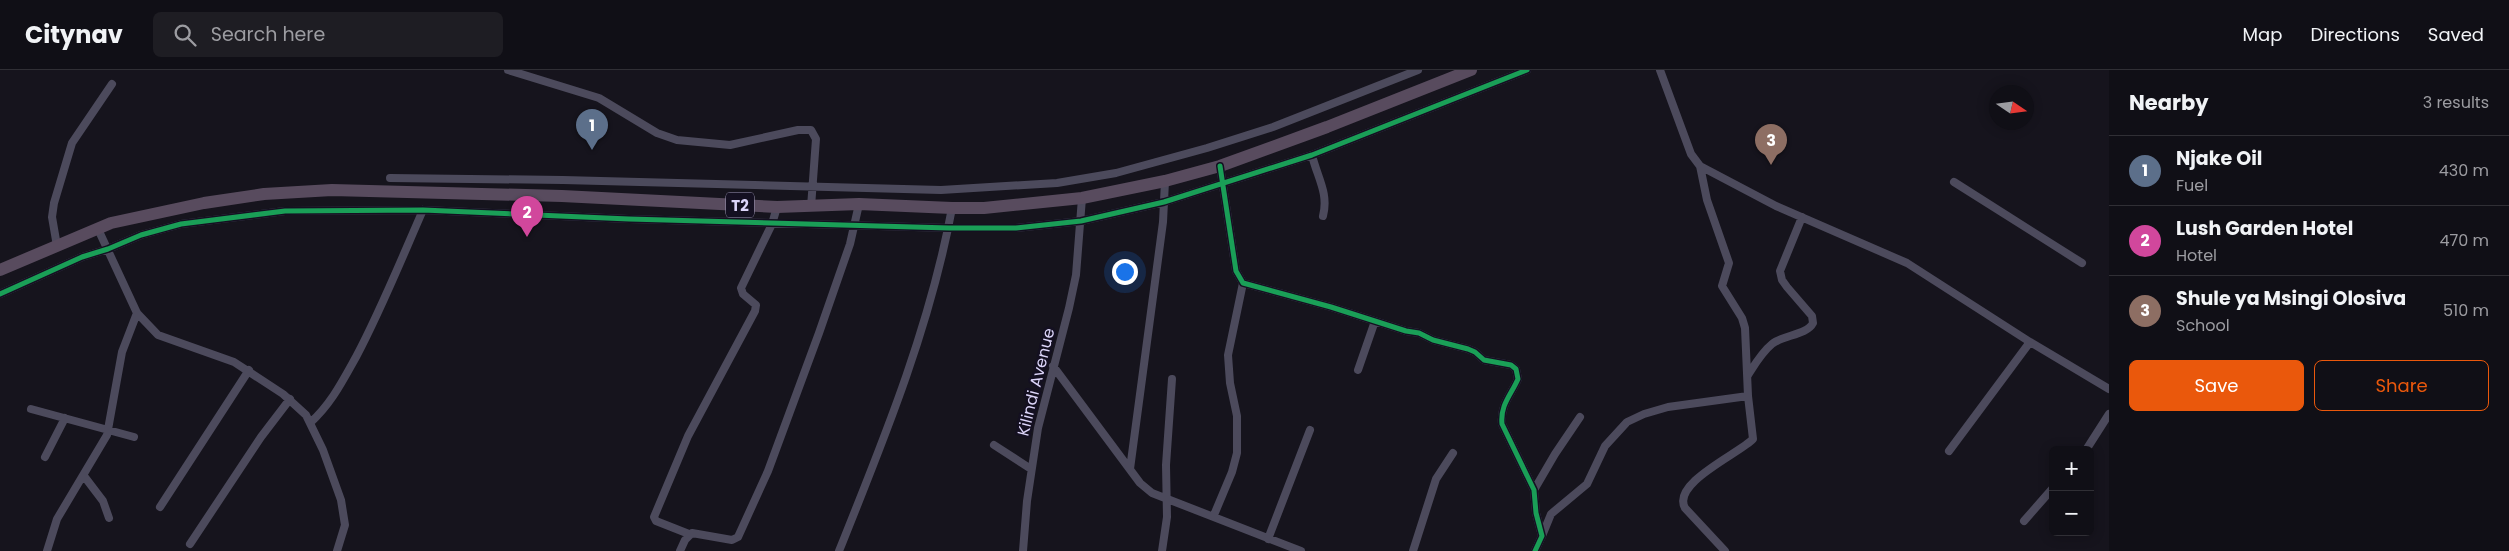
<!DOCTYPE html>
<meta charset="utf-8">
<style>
body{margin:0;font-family:Poppins,sans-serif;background:#1e1d23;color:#f1f3f6}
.controls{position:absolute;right:15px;bottom:15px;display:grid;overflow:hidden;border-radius:8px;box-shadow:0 2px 12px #0003}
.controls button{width:45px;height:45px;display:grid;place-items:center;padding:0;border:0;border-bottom:1px solid #302f35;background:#100f16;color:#f1f3f6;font:25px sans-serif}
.compass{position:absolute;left:1989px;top:15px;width:45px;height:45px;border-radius:50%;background:#100f16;box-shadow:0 2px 12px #0003;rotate:103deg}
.you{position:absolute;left:1124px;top:201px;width:18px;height:18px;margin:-12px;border:4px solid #fff;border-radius:50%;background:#1a73e8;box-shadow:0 0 0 8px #1a73e833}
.badge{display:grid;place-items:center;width:32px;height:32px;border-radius:50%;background:#ea580c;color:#fff;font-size:16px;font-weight:700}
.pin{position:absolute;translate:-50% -41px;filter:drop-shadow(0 1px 2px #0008)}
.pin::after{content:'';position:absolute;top:26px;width:18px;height:15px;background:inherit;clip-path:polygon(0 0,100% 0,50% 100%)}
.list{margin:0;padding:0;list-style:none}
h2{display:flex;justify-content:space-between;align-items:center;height:65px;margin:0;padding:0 20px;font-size:21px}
h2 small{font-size:16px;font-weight:400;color:#9c9ca1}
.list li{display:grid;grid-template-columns:32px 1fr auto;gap:15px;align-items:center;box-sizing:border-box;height:70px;padding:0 20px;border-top:1px solid #302f35}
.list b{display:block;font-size:19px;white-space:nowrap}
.list p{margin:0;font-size:16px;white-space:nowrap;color:#9c9ca1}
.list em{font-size:16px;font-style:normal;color:#9c9ca1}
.actions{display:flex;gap:10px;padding:15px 20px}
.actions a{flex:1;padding:11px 0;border:1px solid #ea580c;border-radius:8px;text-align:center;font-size:18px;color:#ea580c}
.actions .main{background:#ea580c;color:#fff}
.icon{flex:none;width:28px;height:28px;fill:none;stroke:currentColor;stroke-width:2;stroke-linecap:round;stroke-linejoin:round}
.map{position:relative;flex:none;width:2109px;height:481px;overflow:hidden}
header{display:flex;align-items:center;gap:30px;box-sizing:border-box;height:70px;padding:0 25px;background:#100f16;border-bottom:1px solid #302f35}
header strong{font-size:24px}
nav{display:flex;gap:28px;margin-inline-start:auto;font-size:18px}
.search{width:350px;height:45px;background:#1e1d23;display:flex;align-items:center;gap:12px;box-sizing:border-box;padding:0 18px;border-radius:8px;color:#9c9ca1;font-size:19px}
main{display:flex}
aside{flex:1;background:#100f16}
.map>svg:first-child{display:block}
</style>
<header>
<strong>Citynav</strong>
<div class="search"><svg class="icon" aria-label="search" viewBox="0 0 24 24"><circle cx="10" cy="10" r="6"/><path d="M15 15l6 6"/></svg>Search here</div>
<nav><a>Map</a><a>Directions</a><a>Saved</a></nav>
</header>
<main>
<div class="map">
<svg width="2109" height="481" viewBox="0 0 2109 481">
<rect width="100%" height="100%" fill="#16141d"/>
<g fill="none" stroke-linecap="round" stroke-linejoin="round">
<path stroke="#4c4a5c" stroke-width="8" d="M508,0L599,28L657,63L677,70L730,75L798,60H811L816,69L811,137
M1660,0L1691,84L1700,96L1776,136L1907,193L2030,272L2109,319
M1312,85C1317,107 1329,123 1323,146
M1220,96L1236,201L1243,213L1331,237L1406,261L1419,263L1433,270L1468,279L1475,282L1484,290L1511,295L1516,299L1518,309C1511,325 1500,335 1502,354L1534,420L1536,443L1542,466L1535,481
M1700,96L1707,130L1729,193L1722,216L1742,248L1745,258L1748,326L1753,369C1740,383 1671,413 1685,438L1725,481
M390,108L563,110L941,120L1057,113L1116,103L1207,78L1273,57L1418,0
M1954,112L2082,193
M98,159L137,243L158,265L234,292L283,324L306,345L323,380L341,430L345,455L337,481
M57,176L52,147L54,133L72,73L112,14
M0,224L82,187L108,179L141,165L181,154L285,141L423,140L629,149L949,158H1016L1081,151L1164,132L1312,85L1527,0
M1053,296L1140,413L1152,423L1301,481
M1358,300L1375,251
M1748,305C1755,294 1762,282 1772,274C1783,265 1807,265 1813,253L1812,246L1787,217L1782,210L1780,201L1802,147
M31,339L134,367
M310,353C331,334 342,312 356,287C381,240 401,190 423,140
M994,375L1031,399
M2086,380L2109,344
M1949,381L2030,272
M45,387L65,348
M1130,399L1163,152L1165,111
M84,406L103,431L109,448
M1534,420L1555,384L1580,347
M160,437L249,300
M1214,445L1232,402L1237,383V346L1230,313L1228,285L1243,213
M2024,451L2053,418
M689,464L656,451L654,447L688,366L755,241L756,235L743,224L741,218L772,154L777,137
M1542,466L1551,444L1587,414L1605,376L1627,352L1644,344L1668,337L1748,326
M1268,469L1310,360
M190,474L261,367L290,329
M47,481L57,449L107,365L122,282L137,243
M680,481L685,470L692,463L732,470L738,467L768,401L819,263L850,174L859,134
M839,481C884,369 930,257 952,138
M1023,481L1027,431L1038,358L1069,238L1076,205L1082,128
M1162,481L1167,447L1166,395L1172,309
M1413,481L1436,409L1453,383"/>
<path stroke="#584b5e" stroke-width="12" d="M0,200L111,153L204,133L264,124L332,120L562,126L777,137L859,134L952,138H984L1082,128L1165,111L1220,96L1327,57L1471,0"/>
<defs>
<path id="cycleway" d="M1220,96L1236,201L1243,213L1331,237L1406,261L1419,263L1433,270L1468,279L1475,282L1484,290L1511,295L1516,299L1518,309C1511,325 1500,335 1502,354L1534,420L1536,443L1542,466L1535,481
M0,224L82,187L108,179L141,165L181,154L285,141L423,140L629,149L949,158H1016L1081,151L1164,132L1312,85L1527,0"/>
</defs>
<use href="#cycleway" stroke="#141021" stroke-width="8"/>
<use href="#cycleway" stroke="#1a9f57" stroke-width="5"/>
</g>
<g text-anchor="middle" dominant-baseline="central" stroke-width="5" stroke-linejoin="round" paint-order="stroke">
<rect fill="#141021" stroke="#a09ab8" stroke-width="1" x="726" y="122.5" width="28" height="25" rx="4"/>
<g font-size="15" font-weight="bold" fill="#dcd5f9">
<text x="740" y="135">T2</text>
</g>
<g font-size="16" fill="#dcd5f9" stroke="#141021">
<text transform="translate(1036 312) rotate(-76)">Kilindi Avenue</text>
</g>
</g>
</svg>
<div class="controls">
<button>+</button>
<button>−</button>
</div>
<svg class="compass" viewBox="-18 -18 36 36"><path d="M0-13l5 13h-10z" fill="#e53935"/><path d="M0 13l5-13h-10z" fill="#9c9ca1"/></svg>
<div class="you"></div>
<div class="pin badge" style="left:592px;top:80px;background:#5c6f8a">1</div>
<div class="pin badge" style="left:527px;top:167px;background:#d1479c">2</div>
<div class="pin badge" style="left:1771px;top:95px;background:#8d6e63">3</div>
</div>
<aside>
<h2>Nearby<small>3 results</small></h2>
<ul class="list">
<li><span class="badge" style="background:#5c6f8a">1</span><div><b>Njake Oil</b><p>Fuel</p></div><em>430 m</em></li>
<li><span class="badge" style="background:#d1479c">2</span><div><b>Lush Garden Hotel</b><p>Hotel</p></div><em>470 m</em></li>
<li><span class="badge" style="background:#8d6e63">3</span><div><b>Shule ya Msingi Olosiva</b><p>School</p></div><em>510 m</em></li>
</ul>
<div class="actions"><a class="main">Save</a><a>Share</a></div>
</aside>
</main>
